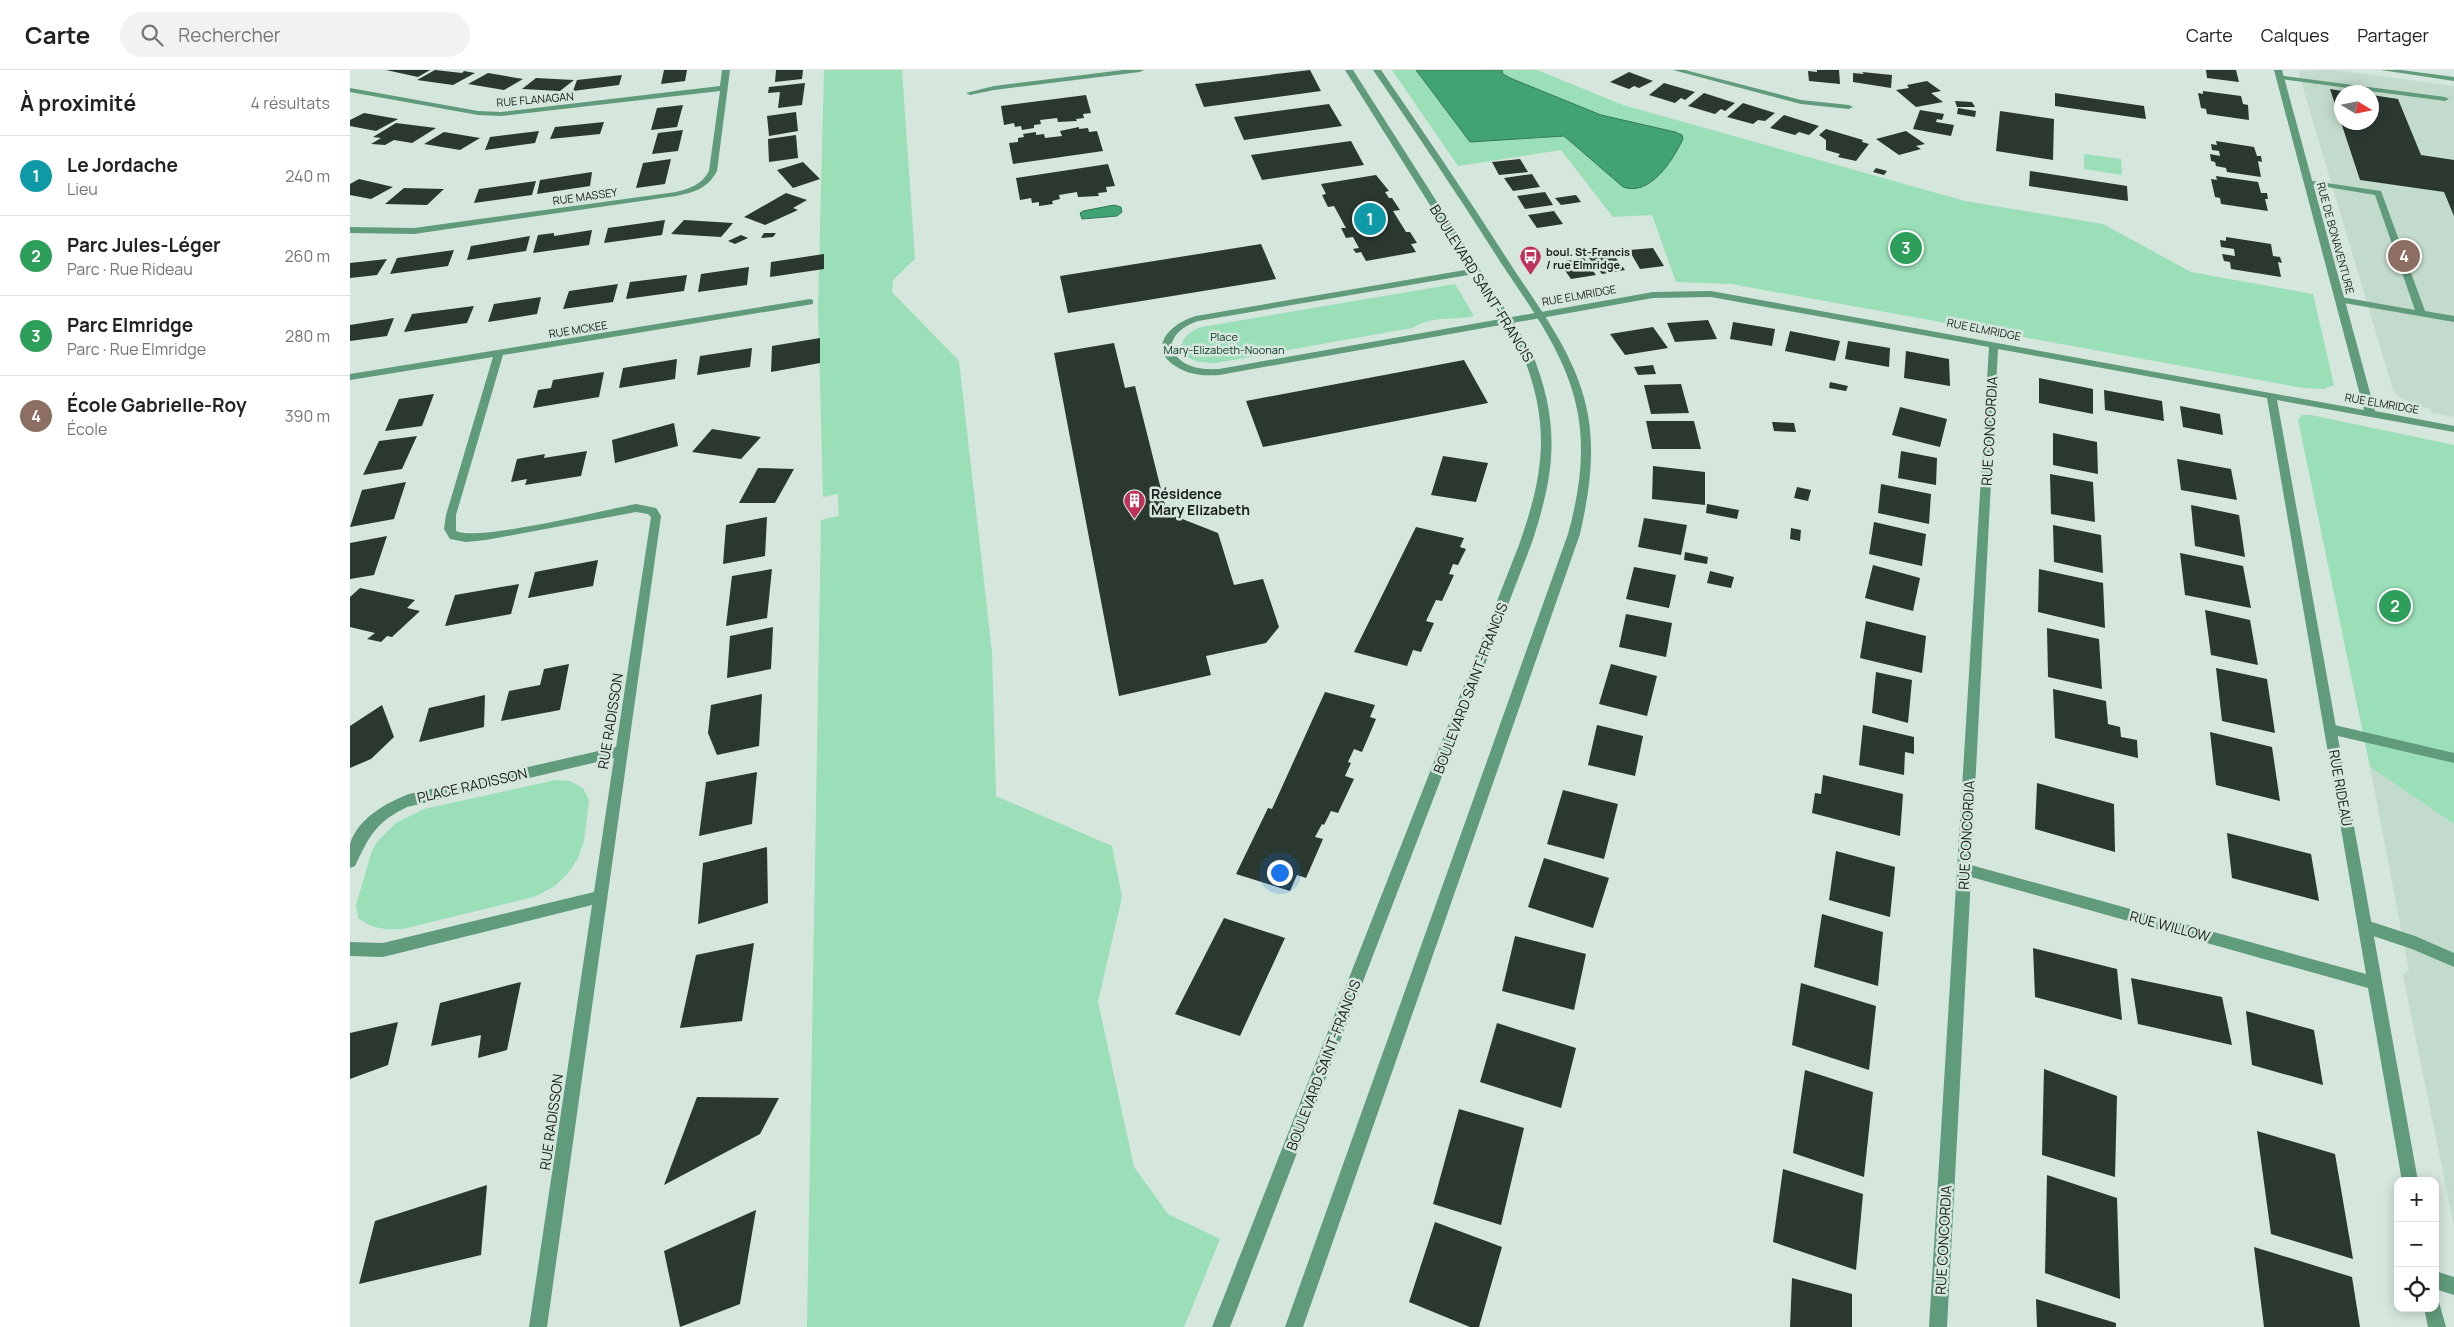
<!DOCTYPE html>
<html lang="fr">
<meta charset="utf-8">
<style>
body{margin:0;font-family:Manrope,sans-serif;background:#f2f2f2;color:#222}
.controls{position:absolute;right:15px;bottom:15px;display:grid;overflow:hidden;border-radius:10px;box-shadow:0 2px 12px #0003}
.controls button{width:45px;height:45px;display:grid;place-items:center;padding:0;border:0;border-bottom:1px solid #e0e0e0;background:#fff;color:#222;font:25px sans-serif}
.compass{position:absolute;left:1984px;top:15px;width:45px;height:45px;border-radius:50%;background:#fff;box-shadow:0 2px 12px #0003;rotate:100deg}
.you{position:absolute;left:929px;top:802px;width:18px;height:18px;margin:-12px;border:4px solid #fff;border-radius:50%;background:#1a73e8;box-shadow:0 0 0 8px #1a73e833}
.badge{display:grid;place-items:center;width:32px;height:32px;border-radius:50%;background:#2563eb;color:#fff;font-size:16px;font-weight:700}
.pin{position:absolute;translate:-50% -50%;border:2px solid #fff;box-shadow:0 1px 5px #0006}
.list{margin:0;padding:0;list-style:none}
h2{display:flex;justify-content:space-between;align-items:center;height:65px;margin:0;padding:0 20px;font-size:21px}
h2 small{font-size:16px;font-weight:400;color:#767676}
.list li{display:grid;grid-template-columns:32px 1fr auto;gap:15px;align-items:center;box-sizing:border-box;height:80px;padding:0 20px;border-top:1px solid #e0e0e0}
.list b{display:block;font-size:19px;white-space:nowrap}
.list p{margin:0;font-size:16px;white-space:nowrap;color:#767676}
.list em{font-size:16px;font-style:normal;color:#767676}
.icon{flex:none;width:28px;height:28px;fill:none;stroke:currentColor;stroke-width:2;stroke-linecap:round;stroke-linejoin:round}
.map{position:relative;flex:none;width:2104px;height:1257px;overflow:hidden}
header{display:flex;align-items:center;gap:30px;box-sizing:border-box;height:70px;padding:0 25px;background:#fff;border-bottom:1px solid #e0e0e0}
header strong{font-size:24px}
nav{display:flex;gap:28px;margin-inline-start:auto;font-size:18px}
.search{width:350px;height:45px;background:#f2f2f2;display:flex;align-items:center;gap:12px;box-sizing:border-box;padding:0 18px;border-radius:28px;color:#767676;font-size:19px}
main{display:flex}
aside{flex:1;background:#fff}
.map>svg:first-child{display:block}
</style>
<header>
<strong>Carte</strong>
<div class="search"><svg class="icon" aria-label="search" viewBox="0 0 24 24"><circle cx="10" cy="10" r="6"/><path d="M15 15l6 6"/></svg>Rechercher</div>
<nav><a>Carte</a><a>Calques</a><a>Partager</a></nav>
</header>
<main>
<aside>
<h2>À proximité<small>4 résultats</small></h2>
<ul class="list">
<li><span class="badge" style="background:#0f9aa8">1</span><div><b>Le Jordache</b><p>Lieu</p></div><em>240 m</em></li>
<li><span class="badge" style="background:#2e9e5b">2</span><div><b>Parc Jules-Léger</b><p>Parc · Rue Rideau</p></div><em>260 m</em></li>
<li><span class="badge" style="background:#2e9e5b">3</span><div><b>Parc Elmridge</b><p>Parc · Rue Elmridge</p></div><em>280 m</em></li>
<li><span class="badge" style="background:#8d6e63">4</span><div><b>École Gabrielle-Roy</b><p>École</p></div><em>390 m</em></li>
</ul>
</aside>
<div class="map">
<svg width="2104" height="1257" viewBox="0 0 2104 1257">
<rect width="100%" height="100%" fill="#d5e6dc"/>
<path fill="#c3dbcd" fill-rule="evenodd" d="M1985,0L2104,16V347L2082,343L2080,339L2064,335L2048,326L2043,320L1948,1ZM1992,22H2022V52H1992Z
M2020,697L2104,754V1157L2053,905L2059,901Z"/>
<path fill="#9adfb8" d="M474,0H552L565,189L543,210L542,222L609,291L642,582L646,726L762,776L772,827L748,932L784,1097L818,1144L870,1169L834,1257H457L471,450L489,446L488,424L473,427L468,238Z
M1042,0H1066L1120,72L1214,66L1273,117L1279,119L1315,97L1333,69L1325,62L1251,45L1160,8L1153,4L1152,0H1187L1273,35L1615,131L1753,154L1841,202L1963,224L1984,315L1974,319L1953,318L1381,214L1326,212L1302,145L1263,147L1211,80L1108,96Z
M1734,84L1771,89L1772,105L1734,99Z
M1105,214L1124,246C1101,251 1085,245 1062,258L866,293C854,293 837,292 831,279C832,267 841,261 851,257Z
M1952,345H1961L2104,375V754L2020,697L1948,350Z
M206,710L220,711L233,718L239,730L234,771L228,788L219,802L205,816L184,827L53,859C35,860 22,859 8,848L6,835L22,781L27,772L46,753L74,739Z"/>
<path fill="#41a273" stroke="#357a58" d="M1066,0H1152L1153,4L1160,8L1251,45L1325,62L1332,65L1333,69C1323,90 1300,127 1273,117L1214,66L1120,72Z
M764,135L771,137L772,142L767,146L732,149L730,143L733,141Z"/>
<path fill="#2a3830" d="M36,0H80L68,7Z
M85,0L112,3L114,1L125,3L103,15L67,10Z
M314,0H337L335,11L311,14Z
M426,0H453L452,9L425,12Z
M960,0L971,21L854,37L845,14Z
M1467,0H1489L1490,14L1459,11L1458,1L1467,2Z
M1856,0H1886L1889,12L1857,8Z
M1279,2L1303,11L1289,18L1284,16L1279,19L1260,12Z
M1512,2L1542,5L1541,18L1503,12V3L1514,4Z
M138,3L173,9L154,20L118,14Z
M272,5L269,15L223,21L227,10Z
M186,8L224,10L210,21L172,19Z
M1577,11L1591,21L1581,23L1593,32L1566,37L1546,20L1559,18L1557,15Z
M455,13L452,35L428,38L430,22L418,23L419,17Z
M1314,13L1345,22L1335,30L1331,28L1325,33L1299,25Z
M1980,19L1992,21V52H2022V25L2048,29L2071,85L2104,90V146L2094,122L2010,110Z
M1853,21L1891,26L1893,34L1898,35L1899,50L1857,44L1856,39L1851,38L1848,23L1853,24Z
M1354,23L1385,33L1375,41L1371,39L1365,44L1338,36Z
M1705,23L1794,36L1796,49L1705,36Z
M736,25L741,43L733,44L734,48L726,49L727,51L708,52L707,48L690,50L691,54L684,55V58L672,60L671,56L665,57L664,53L654,55L651,36Z
M1605,31L1622,32L1625,37H1607Z
M1393,33L1425,43L1415,51L1408,50L1403,54L1377,47Z
M979,34L992,56L894,70L884,47Z
M333,35L327,57L301,60L307,38Z
M1608,38L1626,41L1625,47L1607,44Z
M1570,40L1594,44L1592,50L1587,49L1586,52L1604,55L1601,66L1563,59Z
M1650,41L1704,49L1703,90L1646,81Z
M446,42L448,61L419,66L417,46Z
M14,43L48,49L26,61L0,56V50Z
M1434,45L1469,56L1459,65L1449,62L1445,65L1420,58Z
M254,52L250,64L200,69L205,57Z
M46,53L86,58L62,73L44,70L35,75L21,74L31,68L23,67Z
M729,57V59L738,58L739,62L747,61L753,81L663,94L659,73L668,72V68L674,67L673,64L686,62V65L694,64L695,68L712,66L710,61Z
M1476,59L1513,70L1512,72L1519,74L1506,91L1488,87L1490,84L1476,80V70L1469,65Z
M333,60L328,81L302,84L308,63Z
M189,61L185,73L135,80L140,67Z
M1556,61L1575,74L1566,76L1571,79L1549,85L1526,69Z
M94,62L130,68L110,80L74,74Z
M446,65L448,88L419,92L418,69Z
M1001,71L1014,95L912,110L901,85Z
M1866,71L1904,77L1907,86H1911L1912,92L1908,91L1911,107L1877,102L1876,98L1866,96L1865,92L1861,91L1860,84L1870,86L1869,81L1862,80L1861,74L1867,75Z
M321,89L315,114L286,118L293,93Z
M1170,89L1178,102L1149,105L1142,92Z
M453,92L470,109L443,118L427,100Z
M758,94L765,116L756,117L757,122L748,123L749,126L728,127L727,122L709,125L710,129L702,131L703,134L689,136V132L682,133L681,128L670,130L666,108Z
M1526,98L1537,101L1534,105L1523,102Z
M1680,101L1777,116L1778,131L1679,116Z
M242,102L240,116L187,124L190,110Z
M1182,104L1190,117L1163,121L1154,108Z
M1026,105L1039,121L1035,122L1039,128H1042L1050,140L1043,141L1056,162H1060L1067,173L1061,174L1066,182L1016,191L1011,182L1006,183L1003,179L1009,178L1003,167L996,168L991,158H996L984,136L978,137L972,125L976,124L971,114Z
M1866,106L1908,112L1911,123H1917L1918,129H1915L1918,141L1871,134L1870,128L1865,127L1861,109L1867,110Z
M9,109L43,117L21,129L0,125V114Z
M186,111L182,125L124,133L129,119Z
M54,118L94,119L77,135L35,134Z
M1195,122L1203,135L1175,139L1167,126Z
M436,123L457,130L443,138L448,140L415,155L394,147Z
M1226,125L1231,132L1211,135L1205,128Z
M1204,141L1213,154L1187,158L1178,145Z
M315,150L312,165L254,173L258,158Z
M334,150L383,153L371,167L321,164Z
M242,160L239,175L183,183L188,165L204,163V166Z
M414,163H426L423,167L411,168Z
M391,165L398,168L385,174L378,171Z
M180,166L176,181L117,190L121,176Z
M1876,167L1921,174L1923,186L1930,187L1932,193L1928,192L1931,207L1881,199L1880,192L1874,191L1872,184L1885,186L1884,179L1871,177L1870,170L1876,171Z
M911,174L926,209L718,243L710,206Z
M1303,178L1314,196L1290,199L1279,180Z
M104,180L98,196L40,204L47,188Z
M1262,183L1275,200L1252,204L1239,188Z
M474,184V199L420,207L421,192Z
M1234,188L1246,205L1221,209L1209,192Z
M37,189L27,205L0,208V193Z
M399,197L397,215L348,222L351,204Z
M337,205L334,221L276,229L280,212Z
M268,214L263,232L213,239L219,221Z
M191,227L187,244L138,252L144,234Z
M124,236L117,253L54,262L62,244Z
M44,248L37,266L0,271V255Z
M1358,250L1367,269L1325,272L1317,253Z
M1383,252L1425,259L1422,276L1380,269Z
M1303,257L1318,278L1275,285L1260,264Z
M1440,261L1490,271L1485,291L1435,281Z
M470,268V293L421,302L422,276Z
M1498,271L1540,278L1539,297L1495,289Z
M764,273L775,318L785,316L817,443L868,463L884,515L913,509L929,557L916,573L856,586L861,605L769,626L704,283Z
M402,278L400,297L347,305L350,286Z
M1556,281L1599,289L1600,316L1554,308Z
M327,289L325,309L269,318L273,298Z
M1114,290L1138,333L913,377L896,331Z
M1303,295L1306,304L1288,305L1284,297Z
M254,302L249,327L183,338L188,320L201,318L203,310Z
M1689,308L1743,319V344L1689,333Z
M1480,312L1498,316L1496,321L1479,318Z
M1331,314L1339,343L1301,344L1294,315Z
M1754,320L1812,331L1814,351L1755,340Z
M84,324L72,356L35,361L49,329Z
M1830,336L1870,344L1873,365L1833,357Z
M1550,337L1597,349L1590,377L1542,365Z
M1296,351H1344L1351,379H1302Z
M1422,352L1444,353L1446,362L1424,361Z
M324,353L328,376L265,393L262,370Z
M362,359L411,367L391,389L342,382Z
M1703,363L1747,372L1748,404L1703,395Z
M67,366L52,399L13,405L29,371Z
M237,381L231,406L175,415L177,409L161,412L167,389L195,384L194,388Z
M1551,381L1587,388L1586,415L1548,408Z
M1093,386L1138,393L1126,432L1081,425Z
M1827,389L1881,399L1887,430L1831,420Z
M1303,396L1355,402V435L1302,429Z
M408,398L444,399L425,433H389Z
M1700,404L1743,412L1745,452L1701,444Z
M56,412L44,449L0,457L12,420Z
M1531,414L1581,424L1579,454L1528,443Z
M1447,417L1461,420L1458,431L1444,428Z
M1357,434L1389,440L1387,449L1356,443Z
M1841,435L1889,445L1895,487L1845,476Z
M417,447L415,486L373,494L376,455Z
M1294,448L1337,455L1331,485L1288,477Z
M1524,452L1576,464L1572,496L1519,484Z
M1703,455L1751,465L1753,503L1704,492Z
M1066,457L1114,468L1110,477L1116,479L1108,495L1103,494L1099,504L1104,505L1092,531L1086,530L1076,551L1084,553L1071,582L1063,580L1057,596L1004,582Z
M1441,458L1451,460L1450,471L1440,469Z
M37,466L24,505L0,509V473Z
M1335,482L1358,487L1357,494L1334,490Z
M1830,483L1893,496L1901,538L1835,525Z
M248,490L243,516L178,528L185,502Z
M1523,495L1570,508L1563,541L1515,528Z
M1284,497L1326,505L1319,538L1276,529Z
M422,499L417,548L376,556L382,506Z
M1689,499L1753,513L1755,558L1688,542Z
M1360,501L1384,507L1381,518L1357,513Z
M169,514L161,544L95,556L105,525Z
M10,518L65,530L57,538L70,541L42,567L37,566L31,572L17,569L25,563L0,557V527Z
M1855,540L1900,550L1908,595L1861,585Z
M1276,544L1322,553L1316,587L1269,577Z
M1516,551L1576,566L1572,603L1510,588Z
M423,557L421,599L377,608L380,566Z
M1697,558L1749,569L1752,619L1698,607Z
M219,594L210,640L151,651L159,621L190,615L194,599Z
M1261,594L1307,606L1297,646L1249,634Z
M1866,598L1917,609L1925,663L1872,651Z
M1526,602L1562,610L1558,653L1522,643Z
M1703,619L1756,631L1758,654L1770,657L1771,667L1787,670L1788,688L1705,668Z
M975,622L1025,635L1020,647L1026,649L1012,682L1004,679L998,692L1001,693L995,706L1004,709L988,743L981,741L974,755L972,754L965,767L973,769L956,808L947,805L940,821L886,804L918,738L922,739Z
M412,624L409,676L367,685L358,663L361,635Z
M135,625L134,657L69,672L79,638Z
M32,635L44,667L21,689L0,698V656Z
M1247,655L1293,666L1285,706L1238,695Z
M1513,655L1564,667V684L1555,682L1554,705L1509,695Z
M1860,662L1922,677L1930,731L1866,715Z
M407,702L402,754L349,766L356,712Z
M1473,705L1553,724L1550,766L1462,743L1465,723L1471,724Z
M1687,713L1764,734L1765,782L1685,759Z
M1213,720L1268,734L1254,789L1197,774Z
M1877,763L1961,784L1969,831L1882,808Z
M417,777L418,833L348,854L353,793Z
M1486,781L1545,797L1540,847L1479,830Z
M1194,788L1259,808L1243,858L1178,837Z
M1472,844L1533,862L1528,916L1464,897Z
M874,848L935,868L890,966L825,944Z
M1165,866L1236,884L1224,940L1152,921Z
M404,873L392,951L330,958L346,885Z
M1683,878L1767,899L1772,950L1685,927Z
M1781,908L1872,927L1882,975L1788,954Z
M171,912L157,980L128,988L131,965L81,976L90,933Z
M1451,913L1526,936L1519,1000L1442,975Z
M1896,941L1964,960L1973,1015L1902,995Z
M48,952L38,995L0,1009V963Z
M1147,953L1226,978L1211,1038L1130,1012Z
M1694,999L1767,1026L1765,1107L1692,1085Z
M1455,1000L1523,1022L1514,1107L1443,1083Z
M347,1027L429,1028L410,1064L314,1115Z
M1109,1039L1174,1058L1151,1155L1083,1134Z
M1907,1061L1985,1084L2003,1189L1921,1164Z
M1433,1099L1513,1124L1506,1200L1423,1172Z
M1697,1105L1767,1128L1770,1229L1695,1203Z
M137,1115L131,1185L9,1214L25,1151Z
M406,1140L390,1234L330,1257L314,1181Z
M1085,1152L1152,1177L1129,1257H1120L1059,1232Z
M1904,1177L2002,1207L2010,1257H1914Z
M1442,1208L1502,1224V1257H1440Z
M1686,1229L1766,1253V1257H1687Z"/>
<g fill="none" stroke-linecap="round" stroke-linejoin="round">
<path fill="#609b7b" fill-rule="evenodd" d="M1927,5L2095,27L2099,29L2095,31L1930,9H1927Z
M1956,110L2031,121L2075,241L2104,246V252L1988,232L1986,230L1991,227L2065,240L2025,125L1959,114L1955,112Z
M1980,654L2104,683V693L1975,663L1974,659L1975,655Z
M2016,850L2065,866L2104,883V897L2062,879L2011,862L2009,857L2011,852Z
M2085,1201L2104,1207V1225L2085,1219Z"/>
<path fill="#609b7b" fill-rule="evenodd" d="M372,0H380L367,101C357,119 345,122 326,126L64,164L0,163V157L64,158L326,122C341,118 351,115 359,101L370,21L151,46L128,45L0,22V18L128,41L151,42L370,16Z
M773,0H794L790,2L644,20L620,25L616,23L644,16Z
M1323,0H1335L1451,30L1499,35L1503,37L1499,39L1451,34Z
M1924,0H1932L2025,341L2104,356V362L1927,330L2068,1111H2052L2018,918L1621,807L1597,1257H1579L1639,277L1361,227L1303,228L869,305C855,306 839,305 827,297C795,278 821,253 846,246L1127,198L1130,199V203L848,251C834,256 823,263 821,278C831,297 849,300 869,299L1303,222L1361,221L2014,340ZM1648,279L1917,328L2016,904L1621,795Z
M2031,0H2051L2104,7V11Z
M460,229L463,230V234L153,285L106,445V461C128,472 254,440 286,434L306,438L311,446L197,1257H179L242,835L33,887L0,886V872L33,873L244,822L264,688L57,737C25,753 20,765 5,796L0,798C0,791 0,781 0,774C8,748 36,733 59,724L266,677L301,447L298,444L286,442L136,470L116,472L100,469L94,459L96,445L143,287L0,310V304Z
M2085,1230L2089,1232L2096,1257H2078L2074,1238H2085Z"/>
<path fill="#609b7b" fill-rule="evenodd" d="M995,0H1003L1180,278C1211,352 1206,401 1181,475L880,1257H862L1169,475C1195,401 1201,352 1170,278Z
M1023,0H1031C1075,64 1119,129 1161,195C1191,241 1228,288 1238,345C1245,385 1239,424 1230,464L953,1257H935L1218,464C1229,424 1235,385 1228,344C1218,287 1182,240 1151,193C1110,128 1067,64 1023,0Z"/>
</g>
<defs>
<symbol id="bus-pin" viewBox="-11 -11 22 30"><path d="M0 17L-7.5 6A9.5 9.5 0 1 1 7.5 6Z" fill="#c03159" stroke="#d5e6dc"/><path d="M-5-6H5V4H4V6H2V4H-2V6H-4V4H-5ZM-3.5-4V0h7V-4ZM-3.5 1.2v1.5H-2V1.2ZM2 1.2v1.5H3.5V1.2Z" fill="#fff"/></symbol>
<symbol id="building-pin" viewBox="-11 -11 22 30"><path d="M0 17L-7.5 6A9.5 9.5 0 1 1 7.5 6Z" fill="#c03159" stroke="#d5e6dc"/><path d="M-4-6H4V6H1V3H-1V6H-4ZM-2.5-4.3h1.7v1.8h-1.7ZM.8-4.3h1.7v1.8H.8ZM-2.5-1h1.7V.8h-1.7ZM.8-1h1.7V.8H.8Z" fill="#fff"/></symbol>
</defs>
<g fill-rule="evenodd">
<use href="#bus-pin" x="1168" y="174" width="25" height="34"/>
<use href="#building-pin" x="772" y="418" width="25" height="34"/>
</g>
<g text-anchor="middle" dominant-baseline="central" stroke-width="5" stroke-linejoin="round" paint-order="stroke">
<g font-size="11" fill="#181e1a" stroke="#d5e6dc">
<text transform="translate(185 29) rotate(-5)">RUE FLANAGAN</text>
<text transform="translate(235 126) rotate(-8)">RUE MASSEY</text>
<text transform="translate(1986 168) rotate(75)">RUE DE BONAVENTURE</text>
<text transform="translate(1229 225) rotate(-10)">RUE ELMRIDGE</text>
<text transform="translate(228 259) rotate(-9)">RUE MCKEE</text>
<text transform="translate(1634 259) rotate(11)">RUE ELMRIDGE</text>
<text transform="translate(2032 333) rotate(10)">RUE ELMRIDGE</text>
</g>
<g font-size="11" font-weight="bold" fill="#181e1a" stroke="#d5e6dc" text-anchor="start">
<text x="1196" y="181">boul. St-Francis<tspan x="1196" dy="13">/ rue Elmridge</tspan></text>
</g>
<g font-size="11" fill="#0b3522" stroke="#d5e6dc">
<text x="874" y="266">Place<tspan x="874" dy="13">Mary-Elizabeth-Noonan</tspan></text>
</g>
<g font-size="14" fill="#181e1a" stroke="#d5e6dc">
<text transform="translate(1132 213) rotate(58)">BOULEVARD SAINT-FRANCIS</text>
<text transform="translate(1639 361) rotate(-87)">RUE CONCORDIA</text>
<text transform="translate(1120 618) rotate(-69)">BOULEVARD SAINT-FRANCIS</text>
<text transform="translate(260 651) rotate(-81)">RUE RADISSON</text>
<text transform="translate(122 715) rotate(-13)">PLACE RADISSON</text>
<text transform="translate(1991 718) rotate(80)">RUE RIDEAU</text>
<text transform="translate(1616 765) rotate(-87)">RUE CONCORDIA</text>
<text transform="translate(1820 856) rotate(15)">RUE WILLOW</text>
<text transform="translate(973 995) rotate(-69)">BOULEVARD SAINT-FRANCIS</text>
<text transform="translate(201 1052) rotate(-82)">RUE RADISSON</text>
<text transform="translate(1593 1170) rotate(-87)">RUE CONCORDIA</text>
</g>
<g font-size="14" font-weight="bold" fill="#181e1a" stroke="#d5e6dc" text-anchor="start">
<text x="801" y="423">Résidence<tspan x="801" dy="16">Mary Elizabeth</tspan></text>
</g>
</g>
</svg>
<div class="controls">
<button>+</button>
<button>−</button>
<button><svg class="icon" aria-label="locate" viewBox="0 0 24 24"><circle cx="12" cy="12" r="6"/><path d="M12 2v4M12 18v4M2 12h4M18 12h4"/></svg></button>
</div>
<svg class="compass" viewBox="-18 -18 36 36"><path d="M0-13l5 13h-10z" fill="#e53935"/><path d="M0 13l5-13h-10z" fill="#767676"/></svg>
<div class="you"></div>
<div class="pin badge" style="left:1020px;top:149px;background:#0f9aa8">1</div>
<div class="pin badge" style="left:2045px;top:536px;background:#2e9e5b">2</div>
<div class="pin badge" style="left:1556px;top:178px;background:#2e9e5b">3</div>
<div class="pin badge" style="left:2054px;top:186px;background:#8d6e63">4</div>
</div>
</main>
